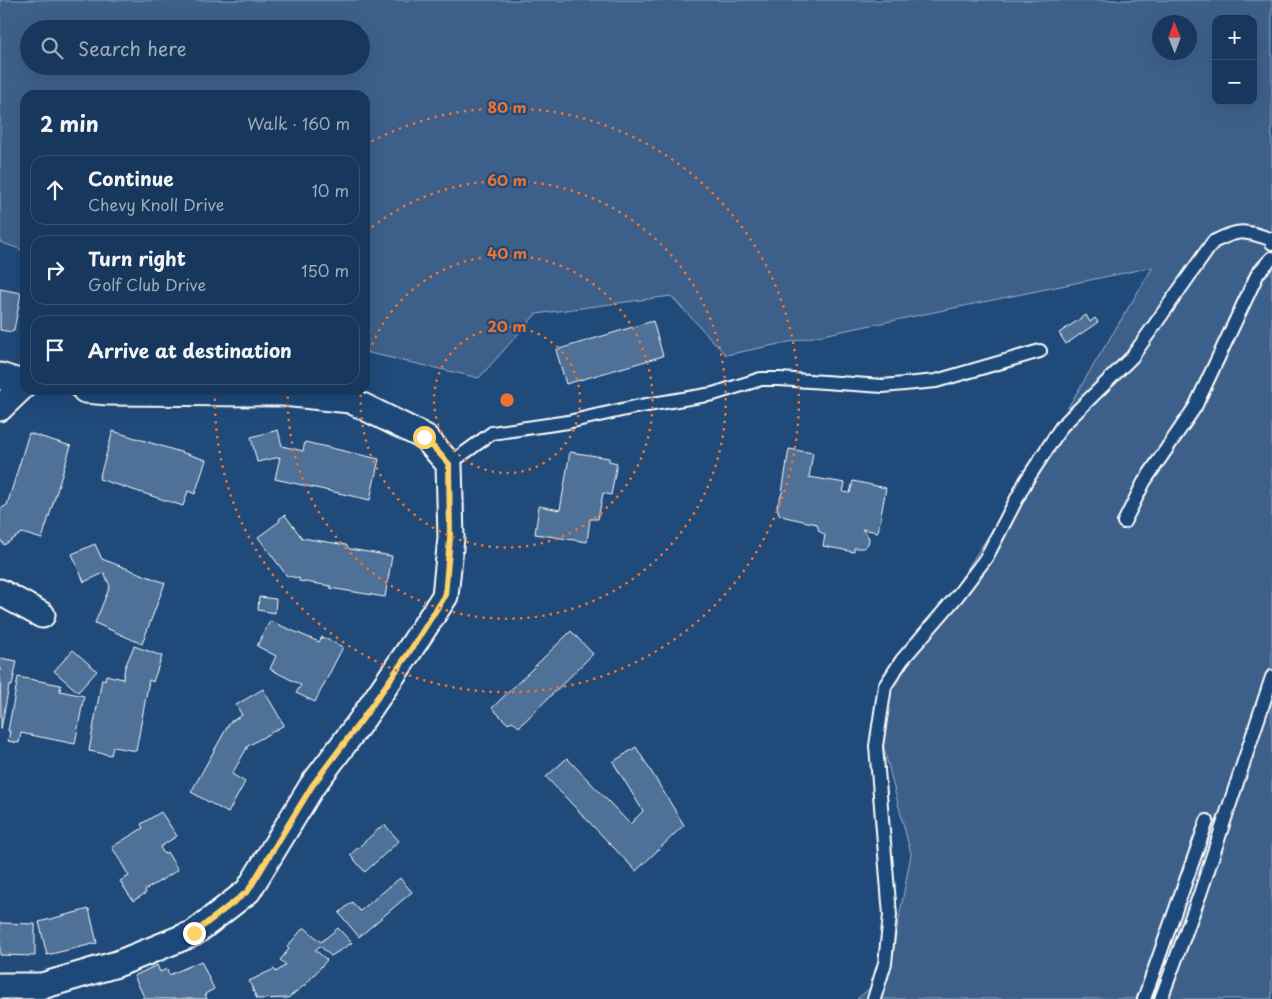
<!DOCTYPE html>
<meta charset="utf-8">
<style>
body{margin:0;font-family:"Playpen Sans",sans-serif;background:#203f62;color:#f1f3f6}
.controls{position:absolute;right:15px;top:15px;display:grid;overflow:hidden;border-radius:10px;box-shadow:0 5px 20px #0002}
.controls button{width:45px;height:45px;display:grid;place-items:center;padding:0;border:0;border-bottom:1px solid #365272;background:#17385c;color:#f1f3f6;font:25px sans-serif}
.compass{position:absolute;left:1152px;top:15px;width:45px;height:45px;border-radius:50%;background:#17385c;box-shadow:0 5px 20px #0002;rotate:359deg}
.stop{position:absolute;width:15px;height:15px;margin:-11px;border:4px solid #ffd166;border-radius:50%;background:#fff}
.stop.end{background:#ffd166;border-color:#fff;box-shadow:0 1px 5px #0008}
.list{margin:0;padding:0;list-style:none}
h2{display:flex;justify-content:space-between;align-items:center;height:65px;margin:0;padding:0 20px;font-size:21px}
h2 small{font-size:16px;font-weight:400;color:#9eacbb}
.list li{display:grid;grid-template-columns:32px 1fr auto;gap:15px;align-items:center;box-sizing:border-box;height:70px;margin:0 10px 10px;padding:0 10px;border:1px solid #365272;border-radius:15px}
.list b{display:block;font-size:19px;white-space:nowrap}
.list p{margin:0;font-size:16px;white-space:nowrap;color:#9eacbb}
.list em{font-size:16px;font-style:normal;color:#9eacbb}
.icon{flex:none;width:28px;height:28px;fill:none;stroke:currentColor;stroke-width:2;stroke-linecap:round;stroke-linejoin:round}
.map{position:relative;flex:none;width:1272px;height:999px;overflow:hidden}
.search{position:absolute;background:#17385c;box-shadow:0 5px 20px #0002;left:20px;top:20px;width:350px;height:55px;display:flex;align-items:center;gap:12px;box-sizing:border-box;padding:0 18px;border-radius:28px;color:#9eacbb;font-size:19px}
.panel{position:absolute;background:#17385c;box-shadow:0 5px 20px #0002;left:20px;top:90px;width:350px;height:305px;border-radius:15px}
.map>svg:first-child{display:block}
</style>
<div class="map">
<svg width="1272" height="999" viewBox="0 0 1272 999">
<rect width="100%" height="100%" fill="#1f4a7a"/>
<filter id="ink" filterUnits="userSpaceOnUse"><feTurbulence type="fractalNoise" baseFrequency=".02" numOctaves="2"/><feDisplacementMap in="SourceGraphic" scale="10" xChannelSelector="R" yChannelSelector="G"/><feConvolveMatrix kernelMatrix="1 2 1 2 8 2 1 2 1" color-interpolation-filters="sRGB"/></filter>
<g filter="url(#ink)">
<path fill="#3c618b" stroke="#9eb0c5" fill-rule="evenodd" d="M0,0H1272V999H857L889,972L911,854L875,714L1027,475L1153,267L726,355L671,296L536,314L479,378L365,352V95H25V251L0,242ZM1216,19H1253V101H1216ZM1160,22H1190V52H1160ZM29,29H361V66H29Z"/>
<path fill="#507197" stroke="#fff" d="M0,289L21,293L14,330H12V332L0,330Z
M1086,315L1090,322L1095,318L1098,322L1066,344L1059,333Z
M653,321L663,356L566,384L556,350Z
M278,430L282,446L303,451L305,442L379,459L370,500L275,479L280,457L257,462L251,437Z
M113,431L206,460L195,494L188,491L183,506L99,479Z
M29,433L71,446L42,539L22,533L4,545L0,539V509L7,505Z
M789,449L813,453L809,477L845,483L843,492L850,493L853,481L886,488L878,532L862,529L868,536L869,539L868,544L864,548H854V552L823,546L825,535L819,531L817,524L785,517L779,514L777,506L782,493Z
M570,452L609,458V461L617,463L611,495L603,493L598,519H590L587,542L535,534L539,506L560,510Z
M285,515L302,538L346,545L350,549L392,556L385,597L330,588L331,586L299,581V578L287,576L258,537L280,521L279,519Z
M95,544L102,559L165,583L142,644L95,623L110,586L104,573L84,582L72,554Z
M259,597L276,599L275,613L258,610Z
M270,621L319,642L322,637L343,647L315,702L296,693L301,685L270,669L276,656L257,646Z
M571,631L593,654L519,727L512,721L508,724L492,708Z
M134,646L162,656L153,682L149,680L136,751L113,747L111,755L89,751L102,679L105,680L106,675L123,679L125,667Z
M73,650L97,671L78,692L54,671Z
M0,658L17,661L12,686H9L1,729Z
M18,677L61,685L60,691L84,696L75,744L21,733L19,743L8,741L10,731H8Z
M263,689L284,725L248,746L232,774L245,782L228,813L191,792L230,722L242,715L236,705Z
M636,747L684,825L636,871L546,777L567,758L630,824L643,811L613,762Z
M161,812L177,836L160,847L164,854L167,852L178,870L145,890L146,893L133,901L120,881L129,876L112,847L143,828L141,824Z
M384,824L399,841L365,872L350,855Z
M400,878L412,892L359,937L339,913L352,902L360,911Z
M89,909L97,943L47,955L39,922Z
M0,923L35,924V956L0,955Z
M304,927L321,942L338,928L352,943L331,956L320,946L315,950L327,960L306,984L288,998L257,999L249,981L274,969L276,972L286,965L280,960L289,949L287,947Z
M201,961L214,989L205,994L207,999H141L144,997L134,976L157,965L160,972L167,969L169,975Z"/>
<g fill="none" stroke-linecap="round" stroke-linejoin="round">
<defs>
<path id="lane" d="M449,464L492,433L568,422L635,407L713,394L761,379H780L883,386L936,381L1040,351
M1124,522L1144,482L1195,407L1258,273L1272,258
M874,999L885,963L890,915L876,746L885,686L902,660L958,595L986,558L1026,481L1062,426L1132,357L1213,242C1239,229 1243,230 1270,239L1272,243
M1144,999L1207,821
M1161,999L1200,894L1272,677"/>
<path id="street" d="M0,376L25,384
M0,408L25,384
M0,592L42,615
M0,986H42L117,964L194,933L248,891L312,786L361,721L407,654L445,596L451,538L449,464L425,437L350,400L283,393L108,392L85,390"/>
</defs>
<use href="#lane" stroke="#fff" stroke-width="16"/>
<use href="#street" stroke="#fff" stroke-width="29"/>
<use href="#lane" stroke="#1f4a7a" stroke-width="12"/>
<use href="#street" stroke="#1f4a7a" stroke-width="25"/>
</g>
</g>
<g fill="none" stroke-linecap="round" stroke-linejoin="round" filter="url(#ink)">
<path stroke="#ffd166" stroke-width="6" d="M194,933L248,891L312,786L361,721L408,654L445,596L450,538L449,464L424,437"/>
</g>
<g fill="none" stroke="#eb7230" stroke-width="2.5" stroke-dasharray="2.5 5">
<circle cx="507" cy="400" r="73"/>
<path d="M365 366A146 146 0 1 1 361 391"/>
<path d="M366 232A219 219 0 1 1 288 390"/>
<path d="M365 145A292 292 0 1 1 215 392"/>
</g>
<circle cx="507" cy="400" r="8" fill="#eb7230" stroke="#1f4a7a" stroke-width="2.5"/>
<g font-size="15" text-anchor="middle" font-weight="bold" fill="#eb7230" stroke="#1f4a7a" stroke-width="4.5" stroke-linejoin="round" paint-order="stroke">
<text x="507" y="113">80 m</text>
<text x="507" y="186">60 m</text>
<text x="507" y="259">40 m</text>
<text x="507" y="332">20 m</text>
</g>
</svg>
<div class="controls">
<button>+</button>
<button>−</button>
</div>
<svg class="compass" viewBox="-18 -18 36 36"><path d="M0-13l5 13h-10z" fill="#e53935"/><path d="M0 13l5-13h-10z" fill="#9eacbb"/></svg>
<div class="stop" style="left:424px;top:437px"></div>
<div class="stop end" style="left:194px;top:933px"></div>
<div class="search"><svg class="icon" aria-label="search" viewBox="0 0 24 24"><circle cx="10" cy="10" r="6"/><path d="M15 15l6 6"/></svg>Search here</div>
<section class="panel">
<h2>2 min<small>Walk · 160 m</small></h2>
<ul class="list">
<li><svg class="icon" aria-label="ahead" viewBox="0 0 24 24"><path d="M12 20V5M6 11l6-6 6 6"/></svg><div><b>Continue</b><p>Chevy Knoll Drive</p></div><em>10 m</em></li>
<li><svg class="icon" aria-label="right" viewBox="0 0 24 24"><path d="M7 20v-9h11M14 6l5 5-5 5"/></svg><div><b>Turn right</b><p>Golf Club Drive</p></div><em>150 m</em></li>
<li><svg class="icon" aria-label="arrive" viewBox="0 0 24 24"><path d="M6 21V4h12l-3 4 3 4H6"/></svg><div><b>Arrive at destination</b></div></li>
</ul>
</section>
</div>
